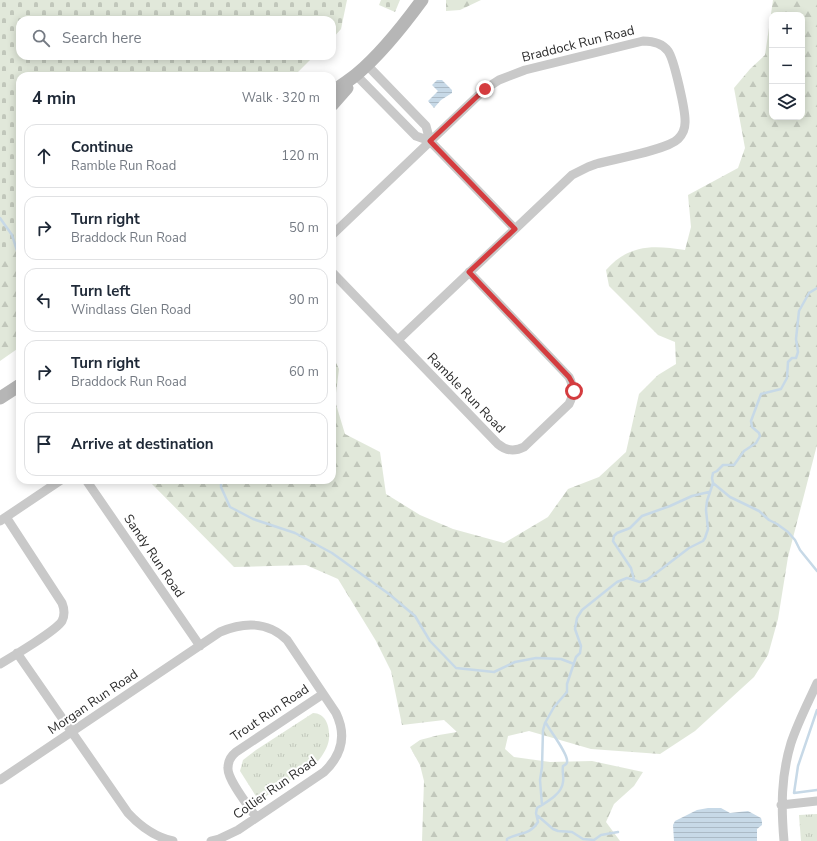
<!DOCTYPE html>
<meta charset="utf-8">
<style>
body{margin:0;font-family:"Nunito Sans",sans-serif;background:#f2f2f3;color:#1f2937}
.controls{position:absolute;right:12px;top:12px;display:grid;overflow:hidden;border-radius:8px;box-shadow:0 2px 10px #0003}
.controls button{width:36px;height:36px;display:grid;place-items:center;padding:0;border:0;border-bottom:1px solid #e0e1e3;background:#fff;color:#1f2937;font:20px sans-serif}
.stop{position:absolute;width:12px;height:12px;margin:-9px;border:3px solid #d43c3f;border-radius:50%;background:#fff}
.stop.end{background:#d43c3f;border-color:#fff;box-shadow:0 1px 4px #0008}
.list{margin:0;padding:0;list-style:none}
h2{display:flex;justify-content:space-between;align-items:center;height:52px;margin:0;padding:0 16px;font-size:17px}
h2 small{font-size:13px;font-weight:400;color:#747a83}
.list li{display:grid;grid-template-columns:26px 1fr auto;gap:12px;align-items:center;box-sizing:border-box;height:64px;margin:0 8px 8px;padding:0 8px;border:1px solid #e0e1e3;border-radius:12px}
.list b{display:block;font-size:15px;white-space:nowrap}
.list p{margin:0;font-size:13px;white-space:nowrap;color:#747a83}
.list em{font-size:13px;font-style:normal;color:#747a83}
.icon{flex:none;width:22px;height:22px;fill:none;stroke:currentColor;stroke-width:2;stroke-linecap:round;stroke-linejoin:round}
.map{position:relative;flex:none;width:817px;height:841px;overflow:hidden}
.search{position:absolute;background:#fff;box-shadow:0 2px 10px #0003;left:16px;top:16px;width:320px;height:44px;display:flex;align-items:center;gap:10px;box-sizing:border-box;padding:0 14px;border-radius:12px;color:#747a83;font-size:15px}
.panel{position:absolute;background:#fff;box-shadow:0 2px 10px #0003;left:16px;top:72px;width:320px;height:412px;border-radius:12px}
.map>svg:first-child{display:block}
</style>
<div class="map">
<svg width="817" height="841" viewBox="0 0 817 841">
<defs>
<pattern id="grass-tufts" width="24" height="20" patternUnits="userSpaceOnUse"><rect width="24" height="20" fill="#e1e8da"/><path d="M3 7l-1-3M5 7V3M7 7l1-3M15 17l-1-3M17 17v-4M19 17l1-3" fill="none" stroke="#c1c7bb"/></pattern>
<pattern id="forest-firs" width="22" height="20" patternUnits="userSpaceOnUse"><rect width="22" height="20" fill="#e1e8da"/><path d="M5 1l3.5 6h-7zM16 11l3.5 6h-7z" fill="#c1c7bb"/></pattern>
<pattern id="cemetery-stones" width="16" height="16" patternUnits="userSpaceOnUse"><rect width="16" height="16" fill="#e1e8da"/><path d="M2 7V4a2 2 0 0 1 4 0v3zM10 15v-3a2 2 0 0 1 4 0v3z" fill="#c1c7bb"/></pattern>
<pattern id="water-rules" width="6" height="5" patternUnits="userSpaceOnUse"><rect width="6" height="5" fill="#c7d9e7"/><path d="M0 2.5h6" fill="none" stroke="#abbac6"/></pattern>
</defs>
<rect width="100%" height="100%" fill="#fff"/>
<path fill="url(#grass-tufts)" d="M313,713C326,713 330,727 329,739C328,747 323,755 318,761L259,801L240,771L243,760L256,750Z
M817,814V841H801L799,815Z"/>
<path fill="url(#forest-firs)" fill-rule="evenodd" d="M446,0H481L460,10L446,11Z
M773,0H817V445L788,557L778,619L768,655L754,677L695,731L660,754L591,749L529,731L508,736L505,749L514,757L550,762L592,761L643,772L634,786L614,804L606,822L620,841H422L424,781L420,765L410,747L420,740L439,735L457,732L444,720L402,725L391,671L376,641L338,579L306,565L234,567L148,480H332V354L339,369L335,401L345,434L380,452L386,494L420,515L453,529L504,543L548,517L568,489L599,477L626,452L639,394L658,375L676,364L675,342L658,335L609,286L606,270C629,244 653,245 685,250L691,227L688,195L738,168L745,148L734,88L750,69L765,55ZM772,15H802V117H772Z
M0,152L20,159V347L0,361Z"/>
<path fill="url(#cemetery-stones)" d="M0,0H347L341,29L332,39V20H20V56H314L294,76H20V246L0,248Z
M381,0H400L395,12L379,5Z"/>
<path fill="url(#water-rules)" d="M437,80H442L452,90V93L441,100L434,108L428,101L438,91L432,85Z
M708,808H721L730,813L748,811L761,818L762,822V825L757,829V841H674L673,825L675,821L697,810Z"/>
<g fill="none" stroke-linecap="round" stroke-linejoin="round">
<path stroke="#c7d9e7" stroke-width="2.5" d="M0,218L12,235L20,260
M221,480V487L230,507L253,519L295,533L332,553L389,594L415,616L430,641L456,668L494,672L515,662L536,658L561,659L574,664
M713,483L730,497L759,511L769,520L777,524L788,532L795,540L800,550L817,571
M634,580L631,568L613,541L614,536L617,533L630,528L642,516L670,506L692,496L709,492
M817,710L798,766L794,793L817,790
M542,805L540,780L542,767L543,730L545,723L554,707L567,692V684L576,657L580,653L581,646L575,629L577,618L582,610L617,582L627,578L640,582L647,580L689,548L703,541L705,538L708,529L706,510L707,501L713,483L712,478L713,473L717,471L723,465H734L744,451L756,443L760,436L759,433L752,427L751,421L761,394L781,389L787,378L788,362L792,358H796L798,352L796,339L799,311L809,293L817,288
M538,816L553,829L558,831L572,832L583,839L594,840L601,835L618,832
M507,841V839C519,832 529,836 538,822L536,813L537,808C547,802 562,794 563,782C564,776 562,772 563,766C565,765 567,764 567,762C569,755 550,731 546,723"/>
<path stroke="#c9c9c9" stroke-width="9" d="M367,65L426,126L430,141L515,229
M356,75L416,136L430,141
M332,235L485,89L499,80L525,70L643,41C653,41 662,43 668,51C674,59 686,112 685,123C685,129 682,135 678,139C667,150 614,159 596,164L588,167L572,175L398,340
M332,272L498,444C506,451 514,452 524,447L569,404C574,394 574,387 569,377L469,272
M86,480L200,646
M0,521L61,480
M17,653L128,813C140,826 155,837 173,841
M0,664C12,657 57,630 62,621C65,615 64,608 62,603L6,517
M0,780L220,632C244,622 267,621 287,640L336,713C347,736 342,755 324,772L238,830L219,839L211,841
M781,805L817,801
M256,817C249,807 227,779 228,768C228,761 231,756 236,752L323,694
M784,841C781,807 781,776 791,743C798,722 808,703 817,683"/>
<path stroke="#b6b6b6" stroke-width="13" d="M332,93C340,85 349,81 357,74C382,53 403,26 422,0
M332,105L347,88
M0,398L20,385"/>
</g>
<g fill="none" stroke-linecap="round" stroke-linejoin="round">
<path stroke="#d43c3f" stroke-width="5" d="M485,89L430,141L515,229L469,272L569,377L573,384L574,391"/>
</g>
<g text-anchor="middle" dominant-baseline="central" stroke-width="4" stroke-linejoin="round" paint-order="stroke">
<g font-size="13" fill="#2c2c2c" stroke="#fff">
<text transform="translate(578 44) rotate(-14)">Braddock Run Road</text>
<text transform="translate(466 393) rotate(46)">Ramble Run Road</text>
<text transform="translate(154 556) rotate(56)">Sandy Run Road</text>
<text transform="translate(93 702) rotate(-34)">Morgan Run Road</text>
<text transform="translate(270 713) rotate(-34)">Trout Run Road</text>
<text transform="translate(275 788) rotate(-35)">Collier Run Road</text>
</g>
</g>
</svg>
<div class="controls">
<button>+</button>
<button>−</button>
<button><svg class="icon" aria-label="layers" viewBox="0 0 24 24"><path d="M12 4l9 5-9 5-9-5zM3 14l9 5 9-5"/></svg></button>
</div>
<div class="stop" style="left:574px;top:391px"></div>
<div class="stop end" style="left:485px;top:89px"></div>
<div class="search"><svg class="icon" aria-label="search" viewBox="0 0 24 24"><circle cx="10" cy="10" r="6"/><path d="M15 15l6 6"/></svg>Search here</div>
<section class="panel">
<h2>4 min<small>Walk · 320 m</small></h2>
<ul class="list">
<li><svg class="icon" aria-label="ahead" viewBox="0 0 24 24"><path d="M12 20V5M6 11l6-6 6 6"/></svg><div><b>Continue</b><p>Ramble Run Road</p></div><em>120 m</em></li>
<li><svg class="icon" aria-label="right" viewBox="0 0 24 24"><path d="M7 20v-9h11M14 6l5 5-5 5"/></svg><div><b>Turn right</b><p>Braddock Run Road</p></div><em>50 m</em></li>
<li><svg class="icon" aria-label="left" viewBox="0 0 24 24"><path d="M17 20v-9H6M10 6l-5 5 5 5"/></svg><div><b>Turn left</b><p>Windlass Glen Road</p></div><em>90 m</em></li>
<li><svg class="icon" aria-label="right" viewBox="0 0 24 24"><path d="M7 20v-9h11M14 6l5 5-5 5"/></svg><div><b>Turn right</b><p>Braddock Run Road</p></div><em>60 m</em></li>
<li><svg class="icon" aria-label="arrive" viewBox="0 0 24 24"><path d="M6 21V4h12l-3 4 3 4H6"/></svg><div><b>Arrive at destination</b></div></li>
</ul>
</section>
</div>
